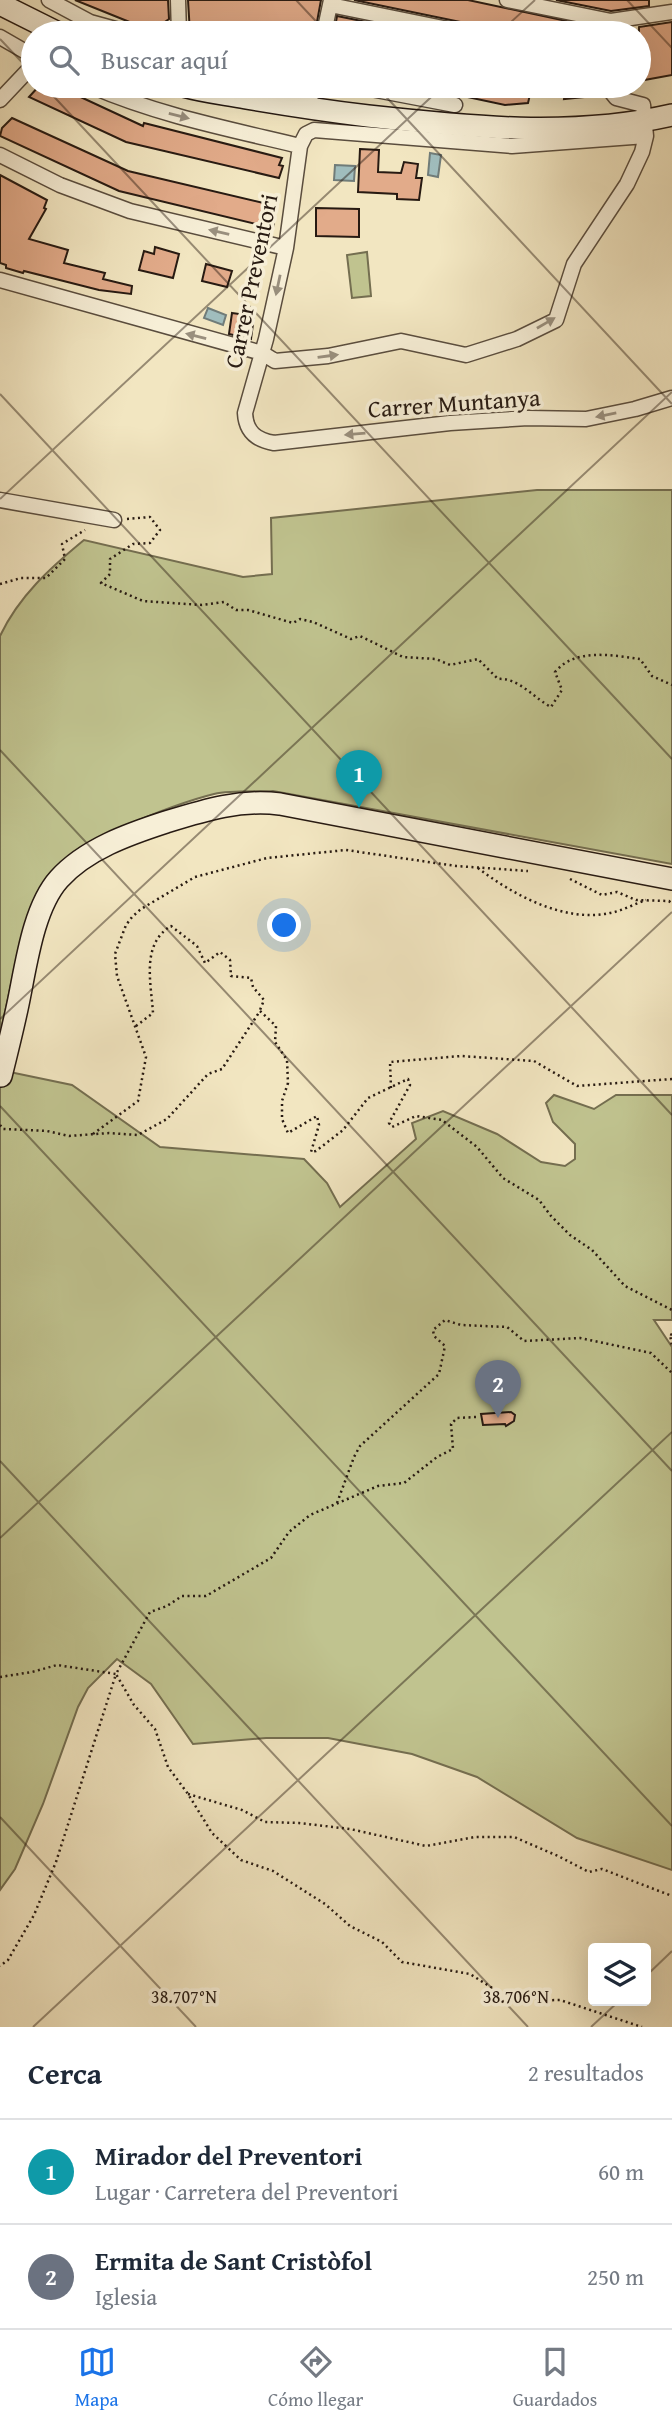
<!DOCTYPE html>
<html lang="es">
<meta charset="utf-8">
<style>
body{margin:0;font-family:"Gentium Book Plus",serif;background:#f2f2f3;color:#1f2937}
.controls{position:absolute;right:21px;bottom:21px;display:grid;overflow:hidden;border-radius:7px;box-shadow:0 7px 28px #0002}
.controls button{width:63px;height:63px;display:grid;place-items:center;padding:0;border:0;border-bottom:2px solid #e0e1e3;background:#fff;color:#1f2937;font:35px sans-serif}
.you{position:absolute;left:285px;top:926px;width:24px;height:24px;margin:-18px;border:5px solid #fff;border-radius:50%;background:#1a73e8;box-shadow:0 0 0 10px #1a73e833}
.badge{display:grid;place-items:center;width:46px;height:46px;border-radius:50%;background:#1a73e8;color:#fff;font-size:23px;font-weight:700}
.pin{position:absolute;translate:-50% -58px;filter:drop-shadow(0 2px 4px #0008)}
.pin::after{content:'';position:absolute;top:37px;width:24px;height:21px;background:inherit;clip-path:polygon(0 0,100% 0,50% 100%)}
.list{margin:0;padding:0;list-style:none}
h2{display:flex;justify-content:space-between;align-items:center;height:91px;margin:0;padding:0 28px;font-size:30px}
h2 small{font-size:23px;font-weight:400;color:#747a83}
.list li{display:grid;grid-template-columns:46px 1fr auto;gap:21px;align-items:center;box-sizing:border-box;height:105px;padding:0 28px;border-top:2px solid #e0e1e3}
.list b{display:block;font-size:26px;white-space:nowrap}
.list p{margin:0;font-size:23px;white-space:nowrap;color:#747a83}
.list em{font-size:23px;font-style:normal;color:#747a83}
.icon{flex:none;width:38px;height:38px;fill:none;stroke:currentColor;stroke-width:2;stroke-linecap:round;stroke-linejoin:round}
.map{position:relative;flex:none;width:672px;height:2027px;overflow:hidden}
.search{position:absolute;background:#fff;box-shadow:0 7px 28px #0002;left:21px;right:21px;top:21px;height:77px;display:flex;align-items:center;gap:18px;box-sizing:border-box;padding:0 24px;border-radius:38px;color:#747a83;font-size:26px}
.sheet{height:301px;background:#fff}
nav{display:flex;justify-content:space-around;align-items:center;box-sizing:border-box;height:98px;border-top:2px solid #e0e1e3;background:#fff;font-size:19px;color:#747a83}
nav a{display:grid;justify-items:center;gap:4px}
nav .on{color:#1a73e8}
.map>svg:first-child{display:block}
</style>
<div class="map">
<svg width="672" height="2027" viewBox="0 0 672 2027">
<rect width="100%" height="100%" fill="#f2e6c1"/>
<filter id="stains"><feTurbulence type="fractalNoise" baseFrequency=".00286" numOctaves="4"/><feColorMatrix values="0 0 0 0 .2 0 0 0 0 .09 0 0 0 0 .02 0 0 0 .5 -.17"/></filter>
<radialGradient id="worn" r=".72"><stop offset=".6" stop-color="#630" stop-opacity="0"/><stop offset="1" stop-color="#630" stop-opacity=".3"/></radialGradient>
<path fill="#c0c38f" stroke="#746e50" stroke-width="2" d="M367,252L371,296L352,298L347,255Z
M537,490H672V864L273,791C254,792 232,790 214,794C173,804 61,846 42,885C19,930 12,985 0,1034V636C19,596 50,568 84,540L243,577L272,574L271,518Z
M0,1070L72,1085L160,1147L304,1159L327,1183L340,1207L416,1139L412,1123L443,1111L497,1134L541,1162L565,1166L575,1159V1144L553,1122L546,1103L554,1095L594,1109L616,1095H672V1320H654L672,1347V1870L577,1838L477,1777L412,1754L328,1738H266L193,1744L151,1684L117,1659L88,1688L78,1707L43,1804L15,1869L0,1890Z"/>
<path fill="#a0bdbd" stroke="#707c79" stroke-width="2" d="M430,153L441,155L438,177L428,175Z
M335,165L355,166L354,181L334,180Z
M208,308L226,315L223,325L204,318Z"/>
<path fill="#e2ab8a" stroke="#271a12" stroke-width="2" d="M75,0H168L169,19L152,31Z
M188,0H321L315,33H190Z
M354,0H468L604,29V33H477L475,26L470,24Z
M556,0H649V6L611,11Z
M337,16L421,33H334Z
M672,22V75L639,81V27Z
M39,86H57L143,126L144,123L282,158L279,165L283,166L279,178L126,142L29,97Z
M439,86H532L528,103L505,105L439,91Z
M566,86H603V95L564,99Z
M12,118L128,171L276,206L273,228L119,191L0,136L2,128Z
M360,149L379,150L378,172L401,173L404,162L418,164L416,178H422L419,200L397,199V194L358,192Z
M0,175L47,200L44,208L46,209L29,239L68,250L64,263L105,273L103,279L132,286L131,294L99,290L24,271L23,273L6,268V265L0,263Z
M316,208L359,209V237L316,236Z
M155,247L179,254L173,278L139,270L144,251L154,254Z
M206,264L232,271L227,287L202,281Z
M232,313L254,316L251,339L229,334Z
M511,1412L515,1415L514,1421L506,1426L505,1424L483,1425L481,1414Z"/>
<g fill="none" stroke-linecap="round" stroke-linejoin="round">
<defs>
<path id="street" d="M49,0L90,22L130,33
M178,0L179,33
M507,0L611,21L672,12
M330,5L468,33
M324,33L331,0
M0,37L33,56
M91,86C158,115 229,129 300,146
M355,86L455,105
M0,100L33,65
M308,109L313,86
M646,136L512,146L314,130L306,134L300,146L286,248L266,339L245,413C246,432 256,440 274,443L450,423L528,418L586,419L635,409L672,398
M0,155L60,185L130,211L286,248
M0,280L262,353L275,361L328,356L401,341L466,355L517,339L556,320L574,264L627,184L642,152L646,136L643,105L616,98L612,93L613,86
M0,500L114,520"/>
<path id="secondary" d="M0,4L58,33
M183,86C204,92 225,94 246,98C287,105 327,111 368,116C469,127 572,138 672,115
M1,1076C7,1052 13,1028 18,1004C26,966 33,908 59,879C86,849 129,834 166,822C205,810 240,799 280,804L672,879"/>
</defs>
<use href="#street" stroke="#5a4d3e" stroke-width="17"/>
<use href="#secondary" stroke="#271a12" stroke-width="24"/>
<path stroke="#271a12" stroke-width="2.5" stroke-dasharray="2 3.5" stroke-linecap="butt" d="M127,519L150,517L160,530L150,543L133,544L110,559V574L101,583L143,601L202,605L224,602L236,610H248L293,623L300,619L313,622L351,639L360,636L403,657L436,659L450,665L478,659L498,679C518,677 535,699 551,707L562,690L555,672C575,648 611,655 640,659L652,676L672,685
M0,584L21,578H46L65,559L62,544L85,530
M478,868C513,895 565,923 610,913C622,911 634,904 646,900
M570,879L602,895L617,892L636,900L669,901L672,904
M136,1026L153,1013C151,982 141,944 171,926L197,946L205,963L220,952L230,960L231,976L251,978L253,987L264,1000L260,1010
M391,1088L390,1062L461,1056L534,1061L577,1086L672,1079
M0,1125L3,1129L47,1131L69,1136L109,1133L138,1135L167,1119L208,1074L222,1069L260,1011L276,1026L275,1042L287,1060L288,1083L282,1101V1119L288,1133L317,1116L319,1125L311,1152L316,1151L343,1130L368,1098L408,1079L410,1085L389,1123L392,1127L416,1116L442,1120L477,1147L503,1178L539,1200L551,1216L570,1235L592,1250L625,1286L672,1310
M93,1134L138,1101L146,1057L117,976L115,954L126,925L132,917L141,909L195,877L267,858L346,850L456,866L528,871
M672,1335L670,1334L672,1347
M476,1417L457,1418L451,1424L453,1449L437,1457L404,1483L378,1486L310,1515L289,1532L271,1558L206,1596H182L167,1606L150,1612L116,1674L134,1705L155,1729L168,1767L188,1794L212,1833L241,1860L273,1871L325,1904L350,1926L382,1942L402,1962L470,1974L513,2001L560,2000L642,2027
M337,1503L354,1457L360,1446L439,1374L445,1346L434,1336L433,1330L445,1320L461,1325L507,1327L524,1341L580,1338L651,1353L672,1373
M0,1677L32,1672L57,1665L116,1674L56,1862L34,1915L8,1960L0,1966
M188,1794L242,1810L265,1822L299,1823L350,1829L426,1846L475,1837H514L558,1856L589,1872L602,1869L672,1896"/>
<use href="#street" stroke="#f7efd7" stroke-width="14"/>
<use href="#secondary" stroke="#f7efd7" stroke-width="21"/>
</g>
<defs><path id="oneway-solid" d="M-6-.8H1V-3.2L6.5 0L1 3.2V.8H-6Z" transform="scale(1.75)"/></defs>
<g fill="#998f7e">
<use href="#oneway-solid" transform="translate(179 116) rotate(14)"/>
<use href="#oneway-solid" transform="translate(219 232) rotate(-167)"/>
<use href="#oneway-solid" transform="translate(278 285) rotate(102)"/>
<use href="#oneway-solid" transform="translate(546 323) rotate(-30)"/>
<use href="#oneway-solid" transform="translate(196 336) rotate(-166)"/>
<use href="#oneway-solid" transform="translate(328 356) rotate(-8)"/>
<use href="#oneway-solid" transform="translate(606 415) rotate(169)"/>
<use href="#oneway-solid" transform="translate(355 434) rotate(175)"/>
</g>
<path fill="none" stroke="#271a12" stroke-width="2" stroke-opacity="0.45" d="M296,0L327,33M627,0L672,48M499,33L535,0M0,39L33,74M44,86L672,759M376,86L672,404M0,394L672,1115M0,499L443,86M0,750L672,1471M0,1019L672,392M0,1106L672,1826M0,1461L528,2027M0,1538L672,912M0,1817L196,2027M646,1976L672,1951M33,2027L672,1432M591,2027L619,2001"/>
<g text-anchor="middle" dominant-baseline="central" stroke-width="7" stroke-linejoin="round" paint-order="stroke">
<g font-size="24" fill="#271a12" stroke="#f7efd7">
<text transform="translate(251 281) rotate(-78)">Carrer Preventori</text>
<text transform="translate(454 403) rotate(-4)">Carrer Muntanya</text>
</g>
</g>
<g font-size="18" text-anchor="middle" fill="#271a12" stroke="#f7efd7" stroke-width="7" stroke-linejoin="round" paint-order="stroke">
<text x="184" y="2003">38.707°N</text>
<text x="516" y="2003">38.706°N</text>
</g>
<rect width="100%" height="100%" filter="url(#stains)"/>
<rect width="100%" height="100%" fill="url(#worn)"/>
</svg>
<div class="controls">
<button><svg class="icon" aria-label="layers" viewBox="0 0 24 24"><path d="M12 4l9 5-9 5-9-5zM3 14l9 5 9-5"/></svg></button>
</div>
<div class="you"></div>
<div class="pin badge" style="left:359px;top:808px;background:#0f9aa8">1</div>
<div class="pin badge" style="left:498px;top:1418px;background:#6b7280">2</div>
<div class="search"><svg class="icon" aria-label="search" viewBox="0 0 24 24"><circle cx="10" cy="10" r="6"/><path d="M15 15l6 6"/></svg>Buscar aquí</div>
</div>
<section class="sheet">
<h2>Cerca<small>2 resultados</small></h2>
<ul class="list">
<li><span class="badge" style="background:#0f9aa8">1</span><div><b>Mirador del Preventori</b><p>Lugar · Carretera del Preventori</p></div><em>60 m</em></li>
<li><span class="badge" style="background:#6b7280">2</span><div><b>Ermita de Sant Cristòfol</b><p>Iglesia</p></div><em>250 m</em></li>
</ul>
</section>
<nav>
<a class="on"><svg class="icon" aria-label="map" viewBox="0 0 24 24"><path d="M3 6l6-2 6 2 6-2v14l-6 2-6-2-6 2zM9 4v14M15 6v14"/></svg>Mapa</a>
<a><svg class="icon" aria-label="directions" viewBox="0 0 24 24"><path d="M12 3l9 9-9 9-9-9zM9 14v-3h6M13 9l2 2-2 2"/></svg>Cómo llegar</a>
<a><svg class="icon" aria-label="saved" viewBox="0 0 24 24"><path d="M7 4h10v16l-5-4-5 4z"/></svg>Guardados</a>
</nav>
